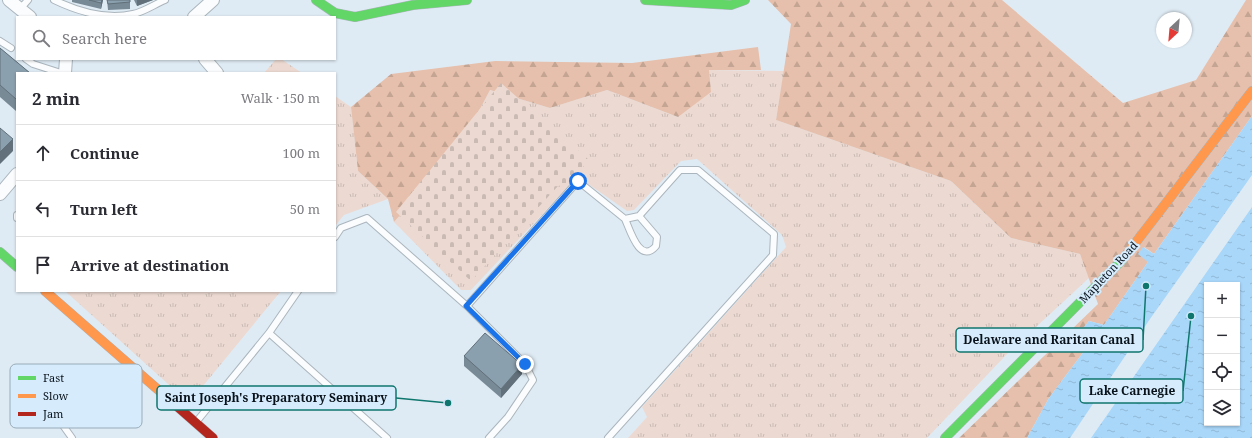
<!DOCTYPE html>
<meta charset="utf-8">
<style>
body{margin:0;font-family:"Noto Serif",serif;background:#f7f7f7;color:#2b2b33}
.controls{position:absolute;right:12px;bottom:12px;display:grid;overflow:hidden;border-radius:0px;box-shadow:0 1px 3px #0004}
.controls button{width:36px;height:36px;display:grid;place-items:center;padding:0;border:0;border-bottom:1px solid #e1e1e2;background:#fff;color:#2b2b33;font:20px sans-serif}
.compass{position:absolute;left:1156px;top:12px;width:36px;height:36px;border-radius:50%;background:#fff;box-shadow:0 1px 3px #0004;rotate:206deg}
.stop{position:absolute;width:12px;height:12px;margin:-9px;border:3px solid #1a73e8;border-radius:50%;background:#fff}
.stop.end{background:#1a73e8;border-color:#fff;box-shadow:0 1px 4px #0008}
.list{margin:0;padding:0;list-style:none}
h2{display:flex;justify-content:space-between;align-items:center;height:52px;margin:0;padding:0 16px;font-size:17px}
h2 small{font-size:13px;font-weight:400;color:#7c7c81}
.list li{display:grid;grid-template-columns:26px 1fr auto;gap:12px;align-items:center;box-sizing:border-box;height:56px;padding:0 16px;border-top:1px solid #e1e1e2}
.list b{display:block;font-size:15px;white-space:nowrap}
.list em{font-size:13px;font-style:normal;color:#7c7c81}
.icon{flex:none;width:22px;height:22px;fill:none;stroke:currentColor;stroke-width:2;stroke-linecap:round;stroke-linejoin:round}
.map{position:relative;flex:none;width:1252px;height:438px;overflow:hidden}
.search{position:absolute;background:#fff;box-shadow:0 1px 3px #0004;left:16px;top:16px;width:320px;height:44px;display:flex;align-items:center;gap:10px;box-sizing:border-box;padding:0 14px;border-radius:0px;color:#7c7c81;font-size:15px}
.panel{position:absolute;background:#fff;box-shadow:0 1px 3px #0004;left:16px;top:72px;width:320px;height:220px;border-radius:0px}
.map>svg:first-child{display:block}
</style>
<div class="map">
<svg width="1252" height="438" viewBox="0 0 1252 438">
<defs>
<pattern id="grass-tufts" width="24" height="20" patternUnits="userSpaceOnUse"><rect width="24" height="20" fill="#ecdad2"/><path d="M3 7l-1-3M5 7V3M7 7l1-3M15 17l-1-3M17 17v-4M19 17l1-3" fill="none" stroke="#c9bab4"/></pattern>
<pattern id="forest-firs" width="22" height="20" patternUnits="userSpaceOnUse"><rect width="22" height="20" fill="#e6c0ac"/><path d="M5 1l3.5 6h-7zM16 11l3.5 6h-7z" fill="#c4a493"/></pattern>
<pattern id="cemetery-stones" width="16" height="16" patternUnits="userSpaceOnUse"><rect width="16" height="16" fill="#ecdad2"/><path d="M2 7V4a2 2 0 0 1 4 0v3zM10 15v-3a2 2 0 0 1 4 0v3z" fill="#c9bab4"/></pattern>
<pattern id="water-ripples" width="26" height="14" patternUnits="userSpaceOnUse"><rect width="26" height="14" fill="#a9d7f9"/><path d="M2 4q2-2 4 0t4 0M15 11q2-2 4 0t4 0" fill="none" stroke="#90b8d5"/></pattern>
</defs>
<rect width="100%" height="100%" fill="#dfebf4"/>
<path fill="url(#grass-tufts)" d="M276,59H281L302,73H264Z
M709,70L784,71L776,120L951,181L1011,238L1080,254L1089,278L1009,352L927,438H628L647,417L642,407L786,247L782,235L697,159L681,161L634,210L627,211L581,179L568,187L471,290H461L394,222L459,149L490,90L550,108L607,90L678,117Z
M335,96L351,107L358,171L388,199L344,215L335,226Z
M65,291H281L189,403Z"/>
<path fill="url(#forest-firs)" d="M768,0H1002L1123,103L1196,80L1246,0H1252V116L1154,254L1144,247L1148,262L1104,325L1089,321L1081,331L1088,346L1049,398L1027,438H959L1098,304L1080,254L1011,238L951,181L776,120L791,24Z
M758,47L761,70H709L711,92L678,117L607,90L550,108L490,90L459,149L394,222L388,199L358,171L351,107L391,74L495,61L632,63Z"/>
<path fill="url(#cemetery-stones)" d="M501,83L589,160L568,184L558,186L471,281L396,212Z"/>
<path fill="#ecdad2" d="M231,291H268L255,309Z"/>
<path fill="url(#water-ripples)" fill-rule="evenodd" d="M1252,116V175L1150,319L1070,438H1027L1049,398L1088,346L1081,331L1089,321L1104,325L1148,262L1138,254L1143,247L1154,254Z
M1252,207V438H1091ZM1207,285H1237V423H1207Z"/>
<g fill="none" stroke-linecap="round" stroke-linejoin="round">
<defs>
<path id="lane" d="M54,0C79,12 106,20 133,14C144,12 155,4 165,0
M20,9L28,0
M0,41L11,48
M26,59L33,64L61,73
M17,215V218
M625,219C630,230 640,265 656,246L657,237L639,216
M335,237L341,228L367,218L467,306L578,181L625,219L639,216L680,170H698L774,234L773,255L608,438
M467,306L525,364L533,380L508,417L489,438
M269,333L387,438
M197,421L269,333L298,291
M72,438L62,424L75,410"/>
<path id="street" d="M9,0L30,17
M194,17L213,0
M205,59L217,73
M65,73L66,59
M0,194L17,174"/>
<path id="fast" d="M316,0L335,13L355,17L413,5L467,0
M645,0L731,5L745,0
M0,252L17,267
M945,438L1123,259"/>
<path id="slow" d="M1123,259L1252,91
M45,291L171,401"/>
<path id="jam" d="M171,401L213,438"/>
</defs>
<use href="#lane" stroke="#abb5bd" stroke-width="8"/>
<use href="#street" stroke="#abb5bd" stroke-width="14"/>
<use href="#fast" stroke="#abb5bd" stroke-width="10"/>
<use href="#slow" stroke="#abb5bd" stroke-width="10"/>
<use href="#jam" stroke="#abb5bd" stroke-width="10"/>
<use href="#lane" stroke="#fafcfd" stroke-width="6"/>
<use href="#street" stroke="#fafcfd" stroke-width="12"/>
<use href="#fast" stroke="#63d668" stroke-width="9"/>
<use href="#slow" stroke="#ff974d" stroke-width="9"/>
<use href="#jam" stroke="#b3261e" stroke-width="9"/>
</g>
<path fill="#788a96" d="M72,0H103L101,9L72,2Z
M107,0H130V9L108,10Z
M134,0H153L137,6Z
M0,48L30,73L16,111L0,97Z
M464,356L522,374L501,398L464,366Z"/>
<path fill="#61707a" d="M102,0H103L101,9V3Z
M137,0H153L137,6Z
M17,97V109L16,111V99Z
M13,139V151L0,164V152Z
M522,365V374L501,398V389Z"/>
<path fill="#8ba0ae" stroke="#61707a" d="M89,0H102L101,3Z
M107,0H130V2L108,4Z
M0,48L30,73H17V97L16,99L0,85Z
M0,128L13,139L0,152Z
M485,333L522,365L501,389L464,356Z"/>
<g fill="none" stroke-linecap="round" stroke-linejoin="round">
<path stroke="#1a73e8" stroke-width="5" d="M525,364L466,306L578,181"/>
</g>
<g text-anchor="middle" dominant-baseline="central" stroke-width="4" stroke-linejoin="round" paint-order="stroke">
<g font-size="11" fill="#09121a" stroke="#d6ecfd">
<text transform="translate(1108 272) rotate(-47)">Mapleton Road</text>
</g>
</g>
<rect x="10" y="364" width="132" height="64" rx="6" fill="#d6ecfd" stroke="#98abb9" stroke-width="1"/>
<rect x="18" y="376" width="18" height="4" fill="#63d668"/>
<rect x="18" y="394" width="18" height="4" fill="#ff974d"/>
<rect x="18" y="412" width="18" height="4" fill="#b3261e"/>
<g font-size="11" fill="#09121a">
<text x="43" y="382">Fast</text>
<text x="43" y="400">Slow</text>
<text x="43" y="418">Jam</text>
</g>
<path fill="none" stroke="#0f766e" stroke-width="1.5" d="M1146 286L1143 340M1191 316L1183 391M448 403L396 398"/>
<g fill="#0f766e" stroke="#d6ecfd" stroke-width="1.5">
<circle cx="1146" cy="286" r="4"/>
<circle cx="1191" cy="316" r="4"/>
<circle cx="448" cy="403" r="4"/>
</g>
<g fill="#d6ecfd" stroke="#0f766e" stroke-width="1.5">
<rect x="956" y="328" width="187" height="24" rx="4"/>
<rect x="1080" y="379" width="103" height="24" rx="4"/>
<rect x="157" y="386" width="239" height="24" rx="4"/>
</g>
<g font-size="12" text-anchor="middle" font-weight="bold" fill="#09121a">
<text x="1049" y="344">Delaware and Raritan Canal</text>
<text x="1132" y="395">Lake Carnegie</text>
<text x="276" y="402">Saint Joseph's Preparatory Seminary</text>
</g>
</svg>
<div class="controls">
<button>+</button>
<button>−</button>
<button><svg class="icon" aria-label="locate" viewBox="0 0 24 24"><circle cx="12" cy="12" r="6"/><path d="M12 2v4M12 18v4M2 12h4M18 12h4"/></svg></button>
<button><svg class="icon" aria-label="layers" viewBox="0 0 24 24"><path d="M12 4l9 5-9 5-9-5zM3 14l9 5 9-5"/></svg></button>
</div>
<svg class="compass" viewBox="-18 -18 36 36"><path d="M0-13l5 13h-10z" fill="#e53935"/><path d="M0 13l5-13h-10z" fill="#7c7c81"/></svg>
<div class="stop" style="left:578px;top:181px"></div>
<div class="stop end" style="left:525px;top:364px"></div>
<div class="search"><svg class="icon" aria-label="search" viewBox="0 0 24 24"><circle cx="10" cy="10" r="6"/><path d="M15 15l6 6"/></svg>Search here</div>
<section class="panel">
<h2>2 min<small>Walk · 150 m</small></h2>
<ul class="list">
<li><svg class="icon" aria-label="ahead" viewBox="0 0 24 24"><path d="M12 20V5M6 11l6-6 6 6"/></svg><div><b>Continue</b></div><em>100 m</em></li>
<li><svg class="icon" aria-label="left" viewBox="0 0 24 24"><path d="M17 20v-9H6M10 6l-5 5 5 5"/></svg><div><b>Turn left</b></div><em>50 m</em></li>
<li><svg class="icon" aria-label="arrive" viewBox="0 0 24 24"><path d="M6 21V4h12l-3 4 3 4H6"/></svg><div><b>Arrive at destination</b></div></li>
</ul>
</section>
</div>
